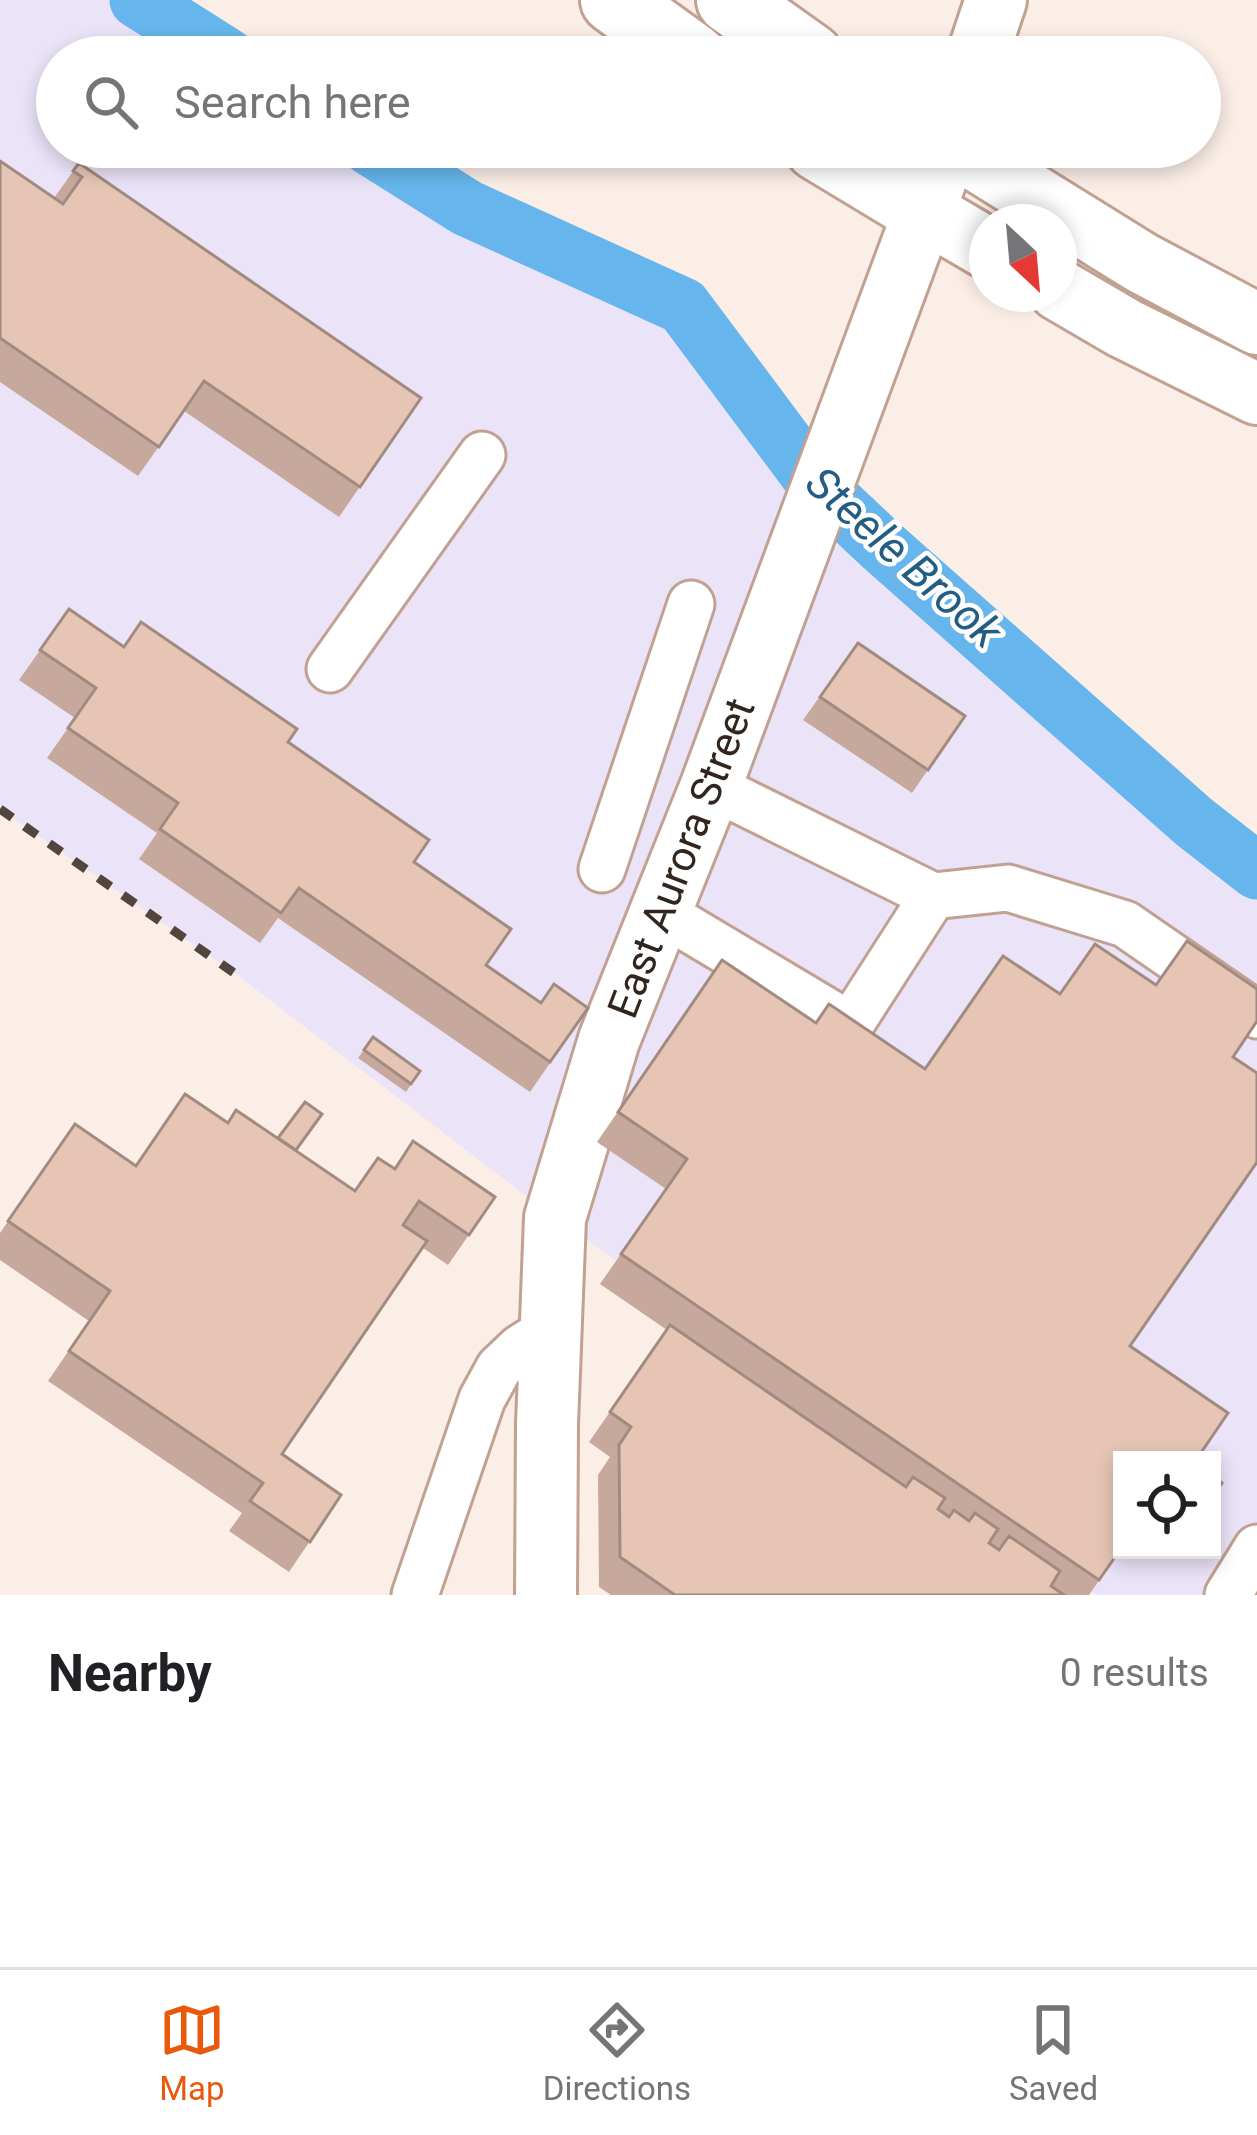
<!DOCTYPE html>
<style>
body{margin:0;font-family:Roboto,sans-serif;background:#f6f6f6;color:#202124}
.controls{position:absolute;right:36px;bottom:36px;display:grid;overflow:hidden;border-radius:0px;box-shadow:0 6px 18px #0003}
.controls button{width:108px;height:108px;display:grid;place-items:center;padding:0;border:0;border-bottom:3px solid #e0e0e0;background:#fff;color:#202124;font:60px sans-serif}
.compass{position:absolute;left:969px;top:204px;width:108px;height:108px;border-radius:50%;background:#fff;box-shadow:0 6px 18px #0003;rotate:154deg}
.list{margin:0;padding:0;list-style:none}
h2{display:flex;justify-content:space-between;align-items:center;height:156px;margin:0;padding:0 48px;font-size:51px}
h2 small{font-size:39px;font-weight:400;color:#757577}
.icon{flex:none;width:66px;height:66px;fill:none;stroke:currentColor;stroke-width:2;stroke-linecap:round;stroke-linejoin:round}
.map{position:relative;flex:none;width:1257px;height:1595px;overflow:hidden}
.search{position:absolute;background:#fff;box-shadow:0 6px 18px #0003;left:36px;right:36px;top:36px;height:132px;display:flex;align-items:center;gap:30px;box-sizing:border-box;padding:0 42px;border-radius:66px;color:#757577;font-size:45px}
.sheet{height:372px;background:#fff}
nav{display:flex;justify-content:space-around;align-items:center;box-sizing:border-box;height:168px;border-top:3px solid #e0e0e0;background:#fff;font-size:33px;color:#757577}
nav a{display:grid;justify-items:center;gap:6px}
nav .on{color:#ea580c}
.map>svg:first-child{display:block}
</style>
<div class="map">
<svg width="1257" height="1595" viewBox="0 0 1257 1595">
<rect width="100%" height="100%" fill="#fbeee7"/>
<path fill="#ebe3f8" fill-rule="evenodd" d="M0,0H138L228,57H57V147H370L467,208L683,306L816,484L883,547L1194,822L1257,871V1595H1097L555,1218L237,975L0,809ZM1122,1460H1212V1550H1122Z"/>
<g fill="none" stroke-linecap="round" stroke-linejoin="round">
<path stroke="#66b6ed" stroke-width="57" d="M138,0L228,57
M370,147L467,208L683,306L816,484L883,547L1194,822L1257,871"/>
<defs>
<path id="minor" d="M330,669L482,455
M602,869L691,604
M933,896L1008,888L1125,924L1257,1015
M659,911L850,1025L933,896L711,786
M415,1595L482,1399L499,1368L520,1348L550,1329
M1228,1595L1257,1548"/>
<path id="major" d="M977,57L996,0
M955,147L1142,263L1257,324
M924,211L987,248
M1059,290L1124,328L1257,394
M546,1595L547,1424L555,1218L609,1040L711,786L948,147"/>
<path id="highway" d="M614,0L693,57
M730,0L810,57
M818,147L924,211"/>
</defs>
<use href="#minor" stroke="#c1a191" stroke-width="51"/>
<use href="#major" stroke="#c1a191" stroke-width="66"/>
<use href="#highway" stroke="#c1a191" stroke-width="72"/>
<use href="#minor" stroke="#fff" stroke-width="45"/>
<use href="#major" stroke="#fff" stroke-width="60"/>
<use href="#highway" stroke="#fff" stroke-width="66"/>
<path stroke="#51453e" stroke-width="9" stroke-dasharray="15 15" stroke-linecap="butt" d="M0,809L237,975"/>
</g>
<path fill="#c6a99c" d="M0,161L54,198L79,163L421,398L339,517L184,411L138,476L0,382Z
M69,609L124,647L288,742L414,862L486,965L541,1002L588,1008L530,1092L278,918L260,943L139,859L157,833L47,758L75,718L19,680Z
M858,643L965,716L912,793L803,720Z
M722,960L816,1023L925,1069L1059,994L1233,1057L1130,1346L1122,1460V1547L1089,1595H611L599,1587L598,1475L610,1457L589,1442L667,1330L600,1284L666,1189L597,1142Z
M373,1037L420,1071L406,1092L358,1058Z
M228,1122L296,1150L355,1191L394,1168L495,1197L448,1265L423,1248L282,1454L341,1495L289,1572L229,1531L242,1513L48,1381L89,1321L0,1260V1233L75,1124L135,1166Z"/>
<path fill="#e6c5b5" stroke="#a18a7f" stroke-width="3" d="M0,161L63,204L82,177L73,171L79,163L421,398L360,487L204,381L159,447L0,338Z
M69,609L124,647L141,622L297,729L288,742L429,840L414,862L511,929L486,965L541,1003L554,984L588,1008L550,1062L299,888L281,913L160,829L178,803L68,728L96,688L40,650Z
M858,643L965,716L928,770L820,697Z
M1187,941L1257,989V1021L1233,1057L1257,1073V1162L1130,1346L1228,1413L1196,1460H1122V1547L1099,1580L621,1254L687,1159L618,1112L722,960L816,1023L829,1004L925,1069L1003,956L1060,994L1095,944L1156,985Z
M373,1037L420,1071L411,1084L364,1050Z
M185,1094L228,1123L236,1110L355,1191L378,1158L395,1169L413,1141L495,1197L469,1235L419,1201L403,1225L427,1241L282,1454L341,1495L310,1542L250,1501L263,1483L69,1351L110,1291L8,1221L75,1124L136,1166Z
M305,1102L322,1114L296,1150L278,1138Z
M670,1325L906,1487L913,1477L945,1498L938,1509L949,1517L954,1510L969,1521L975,1513L998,1529L989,1543L999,1550L1009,1536L1060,1571L1051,1586L1064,1595H675L620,1557L619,1445L631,1427L610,1412Z
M1212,1475L1222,1483L1212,1498Z"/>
<g text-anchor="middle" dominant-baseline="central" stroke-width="9" stroke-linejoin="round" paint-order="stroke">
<g font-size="42" fill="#31251e" stroke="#fff">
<text transform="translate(681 858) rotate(-69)">East Aurora Street</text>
</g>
<g font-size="45" font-style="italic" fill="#235d83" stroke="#fff">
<text transform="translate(904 557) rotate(42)">Steele Brook</text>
</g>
</g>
</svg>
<div class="controls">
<button><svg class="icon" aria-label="locate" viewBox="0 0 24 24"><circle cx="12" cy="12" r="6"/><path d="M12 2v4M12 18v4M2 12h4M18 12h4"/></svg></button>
</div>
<svg class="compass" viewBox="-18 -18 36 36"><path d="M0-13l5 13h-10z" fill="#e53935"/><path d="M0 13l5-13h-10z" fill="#757577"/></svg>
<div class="search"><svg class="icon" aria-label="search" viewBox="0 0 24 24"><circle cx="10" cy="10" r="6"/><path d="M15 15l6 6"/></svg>Search here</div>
</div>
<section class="sheet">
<h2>Nearby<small>0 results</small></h2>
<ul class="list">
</ul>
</section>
<nav>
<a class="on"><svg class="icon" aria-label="map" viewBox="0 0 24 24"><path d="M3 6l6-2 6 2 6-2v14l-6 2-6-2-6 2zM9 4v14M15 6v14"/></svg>Map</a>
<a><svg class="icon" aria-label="directions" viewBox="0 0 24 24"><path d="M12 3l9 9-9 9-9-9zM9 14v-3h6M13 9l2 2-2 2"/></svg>Directions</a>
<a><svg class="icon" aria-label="saved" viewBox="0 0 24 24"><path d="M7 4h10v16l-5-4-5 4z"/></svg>Saved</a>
</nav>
